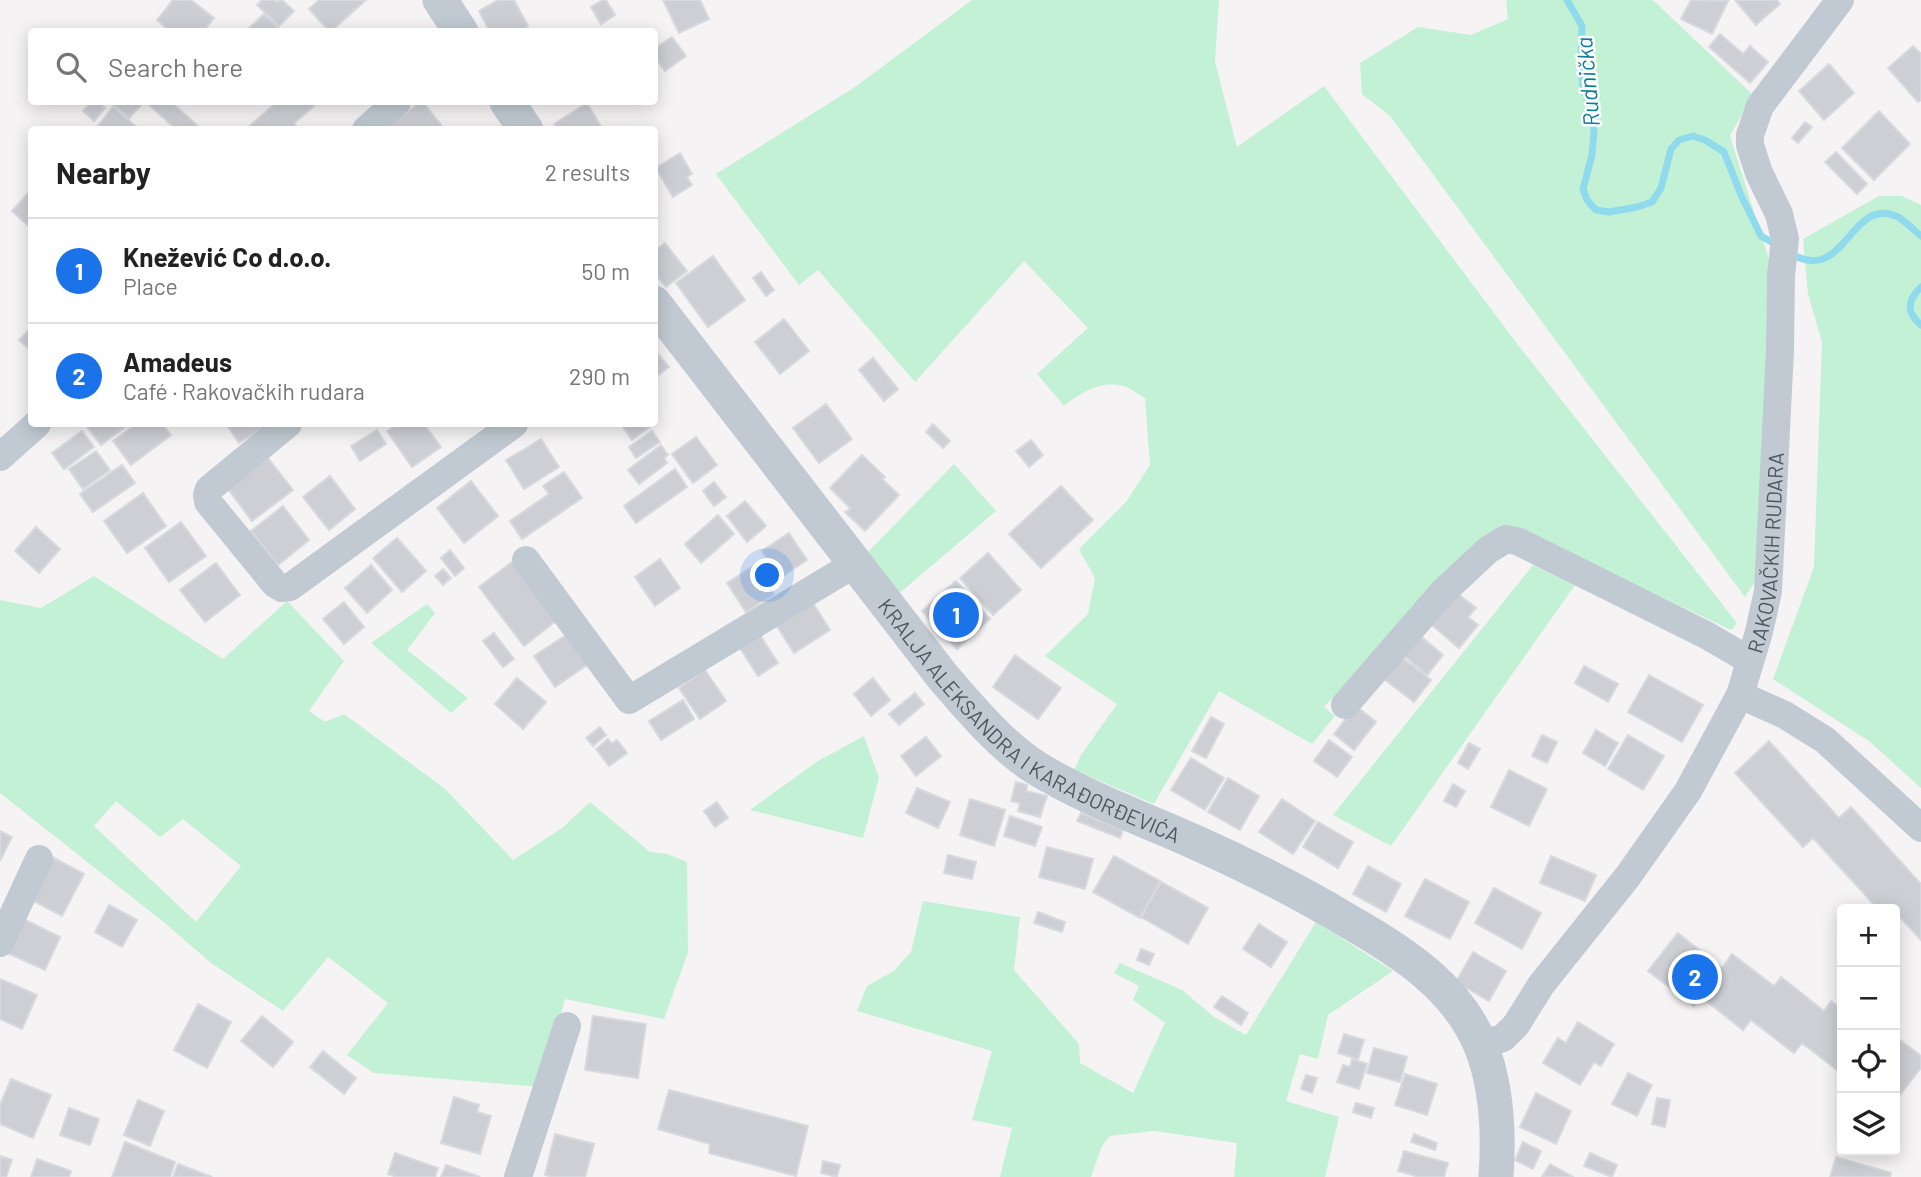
<!DOCTYPE html>
<meta charset="utf-8">
<style>
body{margin:0;font-family:Barlow,sans-serif;background:#f2f2f2;color:#222}
.controls{position:absolute;right:21px;bottom:21px;display:grid;overflow:hidden;border-radius:7px;box-shadow:0 4px 18px #0003}
.controls button{width:63px;height:63px;display:grid;place-items:center;padding:0;border:0;border-bottom:2px solid #e0e0e0;background:#fff;color:#222;font:35px sans-serif}
.you{position:absolute;left:768px;top:576px;width:24px;height:24px;margin:-18px;border:5px solid #fff;border-radius:50%;background:#1a73e8;box-shadow:0 0 0 10px #1a73e833}
.badge{display:grid;place-items:center;width:46px;height:46px;border-radius:50%;background:#1a73e8;color:#fff;font-size:23px;font-weight:700}
.pin{position:absolute;translate:-50% -50%;border:4px solid #fff;box-shadow:0 2px 7px #0006}
.list{margin:0;padding:0;list-style:none}
h2{display:flex;justify-content:space-between;align-items:center;height:91px;margin:0;padding:0 28px;font-size:30px}
h2 small{font-size:23px;font-weight:400;color:#767676}
.list li{display:grid;grid-template-columns:46px 1fr auto;gap:21px;align-items:center;box-sizing:border-box;height:105px;padding:0 28px;border-top:2px solid #e0e0e0}
.list b{display:block;font-size:26px;white-space:nowrap}
.list p{margin:0;font-size:23px;white-space:nowrap;color:#767676}
.list em{font-size:23px;font-style:normal;color:#767676}
.icon{flex:none;width:38px;height:38px;fill:none;stroke:currentColor;stroke-width:2;stroke-linecap:round;stroke-linejoin:round}
.map{position:relative;flex:none;width:1921px;height:1177px;overflow:hidden}
.search{position:absolute;background:#fff;box-shadow:0 4px 18px #0003;left:28px;top:28px;width:630px;height:77px;display:flex;align-items:center;gap:18px;box-sizing:border-box;padding:0 24px;border-radius:7px;color:#767676;font-size:26px}
.panel{position:absolute;background:#fff;box-shadow:0 4px 18px #0003;left:28px;top:126px;width:630px;height:301px;border-radius:7px}
.map>svg:first-child{display:block}
</style>
<div class="map">
<svg width="1921" height="1177" viewBox="0 0 1921 1177">
<rect width="100%" height="100%" fill="#f5f3f3"/>
<path fill="#c3f1d5" fill-rule="evenodd" d="M972,0H1219L1215,62L1237,147L1324,86L1515,341L1737,623L1731,630L1526,533L1459,561L1324,707L1335,716L1312,744L1219,691L1154,804L1074,770L1081,755L1117,704L1045,656L1088,614L1095,578L1079,549L1126,502L1150,465L1145,398C1139,395 1132,389 1126,387C1104,378 1080,393 1064,406L1037,374L1088,328L1024,261L915,382L818,270L799,285L716,174L855,87Z
M1506,0H1653L1753,95L1730,136L1771,266L1756,580L1745,597L1390,116L1362,94L1360,63L1418,27L1471,35L1508,19Z
M1879,196H1902L1921,205V788L1869,741L1773,679L1814,567L1822,342L1808,294L1803,239Z
M954,464L996,511L896,596L864,556Z
M1533,565L1575,585L1391,846L1333,815Z
M94,576L223,659L287,601L344,661L309,711L325,722L344,714L445,789L513,860L562,828L590,802L650,852L667,854L687,862L688,952L664,1019L565,999L541,1087L374,1073L347,1055L388,1003L328,957L283,1011L211,963L166,924L0,793V600L41,608ZM116,801L160,837L183,819L241,866L196,922L94,826Z
M427,604L435,613L407,650L468,698L451,713L371,643Z
M864,736L879,778L863,838L750,810L818,761Z
M923,901L1020,917L1014,970L1079,1044L1080,1063L1133,1093L1165,1023L1133,1000L1139,986L1114,973L1120,963L1182,990L1214,1017L1246,1035L1316,922L1393,971L1328,1015L1318,1059L1300,1054L1286,1101L1339,1117L1325,1177H1234L1237,1143L1154,1131L1110,1136L1102,1146L1091,1177H1000L1012,1128L972,1120L992,1051L857,1011L867,986L894,971L911,952Z"/>
<g fill="none" stroke-linecap="round" stroke-linejoin="round">
<path stroke="#90daee" stroke-width="7" d="M1567,0L1582,26L1581,64L1583,87L1591,109L1594,132L1592,155L1583,189L1587,200L1596,210L1609,212L1637,207L1652,202L1661,188L1671,149L1679,140L1693,136L1705,140L1724,152L1741,195L1761,236L1777,245
M1790,253C1845,287 1849,197 1896,216C1905,220 1913,230 1921,236
M1921,287C1907,301 1906,312 1921,325"/>
</g>
<path fill="#cdcfd5" stroke="#d7d9de" stroke-width="2" d="M173,0H191L214,18L203,32H171L157,20Z
M262,0H274L276,2L282,0L294,11L279,26L257,5Z
M319,0H366L330,32L309,9Z
M498,0H514L528,26L519,32H490L479,11Z
M603,0H606L615,15L601,24L591,7Z
M663,0H700L709,19L679,33Z
M1691,0L1728,1L1712,34L1681,19Z
M1735,0H1777L1780,4L1756,25Z
M264,14L278,28L274,32H251L248,29Z
M1720,34L1743,54L1750,46L1768,62L1750,83L1709,47Z
M672,37L686,56L665,71L654,56V49Z
M1913,46L1921,54V100L1918,102L1888,68Z
M1829,64L1854,93L1824,120L1799,91Z
M92,102H98L105,108L94,121L83,111Z
M111,102H144L129,118Z
M148,102H171L197,125L192,130H177L147,103Z
M277,102H311L314,106L294,123L299,130H245Z
M420,102H423L445,130H394L391,125Z
M587,103L603,130H558L554,124Z
M113,107L140,130H95Z
M1879,111L1910,144L1874,180L1842,148Z
M1805,122L1812,127L1798,143L1792,138Z
M1836,152L1867,184L1857,194L1825,162Z
M680,153L692,174L687,177L692,185L673,197L656,168Z
M32,189V229L12,211Z
M665,243L687,271L666,287L654,273V252Z
M713,256L745,300L708,327L676,283Z
M761,272L774,290L766,296L753,278Z
M784,319L809,351L780,374L755,342Z
M32,327V352L19,340Z
M654,349L669,367L654,378Z
M873,358L898,389L884,401L859,370Z
M826,404L852,439L819,463L793,428Z
M85,424H129L101,445Z
M136,424H162L171,435L131,465L113,441Z
M226,424H268L239,443Z
M398,424H424L441,447L412,467L387,431Z
M621,424H647L650,427L632,440Z
M933,424L950,441L943,448L926,432Z
M377,430L386,444L360,461L351,446Z
M82,431L94,447L64,469L52,453Z
M652,431L660,442L636,458L629,447Z
M696,437L717,465L693,483L672,454Z
M541,439L559,467L524,489L506,460Z
M1031,440L1043,455L1029,467L1016,451Z
M661,445L668,455L664,458L667,463L639,484L628,470Z
M96,451L110,470L83,489L69,469Z
M862,455L885,477L882,479L899,495L865,531L845,512L851,509L830,488Z
M268,458L293,490L252,521L228,489Z
M122,465L135,483L93,512L80,494Z
M675,469L687,487L636,523L624,506Z
M564,472L582,498L522,539L510,521L549,494L543,486Z
M330,476L355,509L329,530L303,497Z
M471,481L498,516L464,543L437,508Z
M714,482L726,497L714,506L703,491Z
M1061,486L1093,520L1041,568L1009,534Z
M143,493L166,526L127,553L104,521Z
M745,501L766,526L747,542L727,516Z
M283,506L309,540L278,565L251,531Z
M718,515L734,534L701,563L685,544Z
M181,522L206,556L169,582L145,548Z
M36,527L60,549L39,573L15,551Z
M789,533L807,560L780,578L762,551Z
M397,538L426,571L402,592L373,558Z
M450,550L464,568L455,576L441,558Z
M988,553L1021,590L993,615L960,578Z
M660,559L680,588L655,606L635,577Z
M512,562L557,620L524,646L479,587Z
M216,563L240,595L205,622L180,590Z
M371,565L392,590L367,613L345,588Z
M755,565L774,594L746,612L727,583Z
M443,569L451,578L443,585L435,576Z
M956,581L990,619L957,649L922,611Z
M1453,590L1476,608L1468,617L1478,625L1459,648L1427,621Z
M811,600L830,630L794,653L775,623Z
M344,602L364,627L344,644L323,619Z
M758,632L778,663L758,676L738,645Z
M494,633L514,659L503,667L483,641Z
M1418,634L1443,655L1427,675L1402,654Z
M566,635L587,665L555,687L534,656Z
M1015,655L1061,688L1038,719L993,687Z
M1400,656L1431,680L1414,702L1383,678Z
M1584,666L1618,684L1608,702L1575,683Z
M705,670L726,701L700,719L679,688Z
M1649,675L1703,705L1682,742L1628,712Z
M517,678L546,702L523,729L495,704Z
M873,678L890,700L871,716L854,694Z
M915,693L924,704L899,725L889,714Z
M683,700L694,719L661,740L649,721Z
M1356,706L1376,722L1354,750L1334,734Z
M1211,717L1224,724L1206,758L1192,751Z
M600,727L606,735L593,746L586,738Z
M1596,730L1618,743L1605,766L1583,753Z
M1542,735L1557,742L1547,763L1532,756Z
M1628,735L1664,756L1643,790L1608,769Z
M926,737L941,756L916,776L901,756Z
M608,739L612,744L617,740L627,753L609,766L596,749Z
M1329,740L1352,757L1337,777L1314,761Z
M1769,741L1839,818L1851,807L1921,884V940L1898,915L1895,918V909H1878L1813,838L1803,847L1735,773Z
M1469,743L1480,749L1468,769L1458,763Z
M1191,758L1224,778L1205,810L1171,790Z
M1509,770L1547,789L1529,826L1491,807Z
M1228,778L1259,796L1240,830L1208,812Z
M1016,782L1027,785L1026,791L1047,796L1040,817L1018,811L1020,803L1011,801Z
M1453,784L1465,791L1456,807L1444,801Z
M917,788L950,802L938,828L906,813Z
M970,799L1005,810L994,846L960,835Z
M1282,799L1315,821L1293,854L1259,832Z
M717,802L728,818L715,827L704,811Z
M1081,813L1123,830L1120,838L1077,821Z
M1010,816L1042,827L1035,846L1004,836Z
M1318,822L1353,842L1338,868L1303,847Z
M0,831L12,837L0,861Z
M1047,847L1093,859L1085,889L1039,877Z
M948,855L976,862L972,879L944,873Z
M50,856L84,874L62,916L28,898Z
M1114,856L1160,881L1140,918L1093,892Z
M1551,856L1596,875L1585,901L1540,883Z
M1368,866L1401,884L1386,912L1353,894Z
M1425,879L1469,902L1450,939L1405,916Z
M1161,882L1208,908L1188,944L1141,917Z
M1494,888L1541,913L1522,949L1475,923Z
M109,905L137,920L122,947L95,932Z
M1038,912L1065,922L1062,932L1034,923Z
M21,918L60,937L45,970L5,952Z
M1259,924L1287,942L1271,967L1243,949Z
M1678,933L1722,968L1732,954L1774,986L1781,977L1824,1011L1831,1001L1842,1009V1074L1802,1043L1794,1053L1751,1020L1743,1030L1701,997L1694,1006L1648,971Z
M1141,949L1154,954L1149,965L1137,960Z
M1473,952L1506,971L1489,1001L1456,982Z
M0,979L37,995L22,1029L0,1019Z
M1222,996L1248,1013L1241,1025L1214,1007Z
M198,1004L231,1022L207,1068L174,1050Z
M262,1016L293,1042L273,1067L241,1041Z
M593,1016L646,1024L638,1078L585,1070Z
M1578,1022L1614,1044L1601,1066L1594,1062L1580,1085L1543,1063L1558,1038L1566,1043Z
M1344,1034L1364,1040L1358,1059L1338,1053Z
M1895,1036L1921,1056V1068L1895,1101Z
M1374,1048L1407,1057L1400,1082L1367,1073Z
M323,1051L356,1078L344,1094L310,1067Z
M1352,1059L1367,1064L1359,1089L1337,1082L1343,1065L1350,1067Z
M1628,1073L1652,1085L1637,1116L1612,1104Z
M1405,1074L1437,1084L1427,1115L1395,1105Z
M1306,1075L1317,1078L1312,1093L1301,1089Z
M11,1079L51,1095L33,1138L0,1124V1105Z
M669,1090L808,1126L796,1176L709,1153L710,1144L658,1129Z
M1536,1093L1571,1111L1556,1144L1520,1127Z
M454,1097L479,1105L477,1112L491,1116L480,1154L441,1143Z
M1657,1098L1670,1100L1665,1127L1652,1124Z
M138,1100L164,1111L150,1146L124,1135Z
M1356,1103L1374,1108L1371,1118L1353,1112Z
M69,1108L99,1119L90,1145L60,1135Z
M555,1134L594,1144L585,1177H554L545,1175Z
M1414,1134L1437,1143L1435,1150L1411,1142Z
M125,1142L175,1162L170,1177H112Z
M1523,1142L1541,1151L1533,1169L1515,1160Z
M1404,1151L1448,1163L1444,1177H1419L1398,1171Z
M395,1153L438,1168L435,1177H397L388,1174Z
M1590,1153L1617,1165L1612,1177L1584,1166Z
M0,1156L12,1160L6,1177H0Z
M1836,1157L1891,1173L1890,1177H1830Z
M37,1159L71,1171L69,1177H31Z
M823,1161L840,1165L837,1177L821,1173Z
M178,1164L212,1177H173Z
M1550,1164L1573,1177H1542Z
M446,1165L480,1177H441Z"/>
<g fill="none" stroke-linecap="round" stroke-linejoin="round">
<g stroke="#c1cad2" stroke-width="28">
<path d="M366,130L397,102"/>
<path d="M288,424L209,489L207,495L208,502L275,584L282,588L290,587L514,424"/>
<path d="M0,457L37,424"/>
<path d="M526,560L629,700L856,563"/>
<path d="M1740,695L1785,715L1825,740L1921,828"/>
<path d="M1345,705L1443,592L1488,550L1506,539L1517,541L1706,635L1749,660"/>
<path d="M0,943L39,859"/>
<path id="s1" d="M1480,1045L1503,1038L1516,1025L1541,985L1628,876L1688,791L1740,695L1759,632L1768,591L1780,350L1781,275L1785,239L1779,214L1759,173L1750,145V135L1760,106L1840,0"/>
<path d="M518,1177L567,1026"/>
</g>
<g stroke="#c1cad2" stroke-width="35">
<path d="M440,0L461,32"/>
<path d="M507,102L526,130"/>
<path id="s2" d="M654,303L943,677C970,708 1003,748 1038,769C1089,800 1144,819 1197,843C1248,866 1300,892 1348,921C1401,951 1457,987 1481,1046C1497,1086 1499,1134 1496,1177"/>
</g>
</g>
<g text-anchor="middle" dominant-baseline="central" stroke-width="5" stroke-linejoin="round" paint-order="stroke">
<g font-size="21" fill="#4a5661" stroke="#fff">
<text stroke="none"><textPath href="#s1" startOffset="588">RAKOVAČKIH RUDARA</textPath></text>
<text stroke="none"><textPath href="#s2" startOffset="569">KRALJA ALEKSANDRA I KARAĐORĐEVIĆA</textPath></text>
</g>
<g font-size="23" font-style="italic" fill="#0c7c9b" stroke="#fff">
<text transform="translate(1587 82) rotate(-95)">Rudnička</text>
</g>
</g>
</svg>
<div class="controls">
<button>+</button>
<button>−</button>
<button><svg class="icon" aria-label="locate" viewBox="0 0 24 24"><circle cx="12" cy="12" r="6"/><path d="M12 2v4M12 18v4M2 12h4M18 12h4"/></svg></button>
<button><svg class="icon" aria-label="layers" viewBox="0 0 24 24"><path d="M12 4l9 5-9 5-9-5zM3 14l9 5 9-5"/></svg></button>
</div>
<div class="you"></div>
<div class="pin badge" style="left:956px;top:615px">1</div>
<div class="pin badge" style="left:1695px;top:977px">2</div>
<div class="search"><svg class="icon" aria-label="search" viewBox="0 0 24 24"><circle cx="10" cy="10" r="6"/><path d="M15 15l6 6"/></svg>Search here</div>
<section class="panel">
<h2>Nearby<small>2 results</small></h2>
<ul class="list">
<li><span class="badge">1</span><div><b>Knežević Co d.o.o.</b><p>Place</p></div><em>50 m</em></li>
<li><span class="badge">2</span><div><b>Amadeus</b><p>Café · Rakovačkih rudara</p></div><em>290 m</em></li>
</ul>
</section>
</div>
